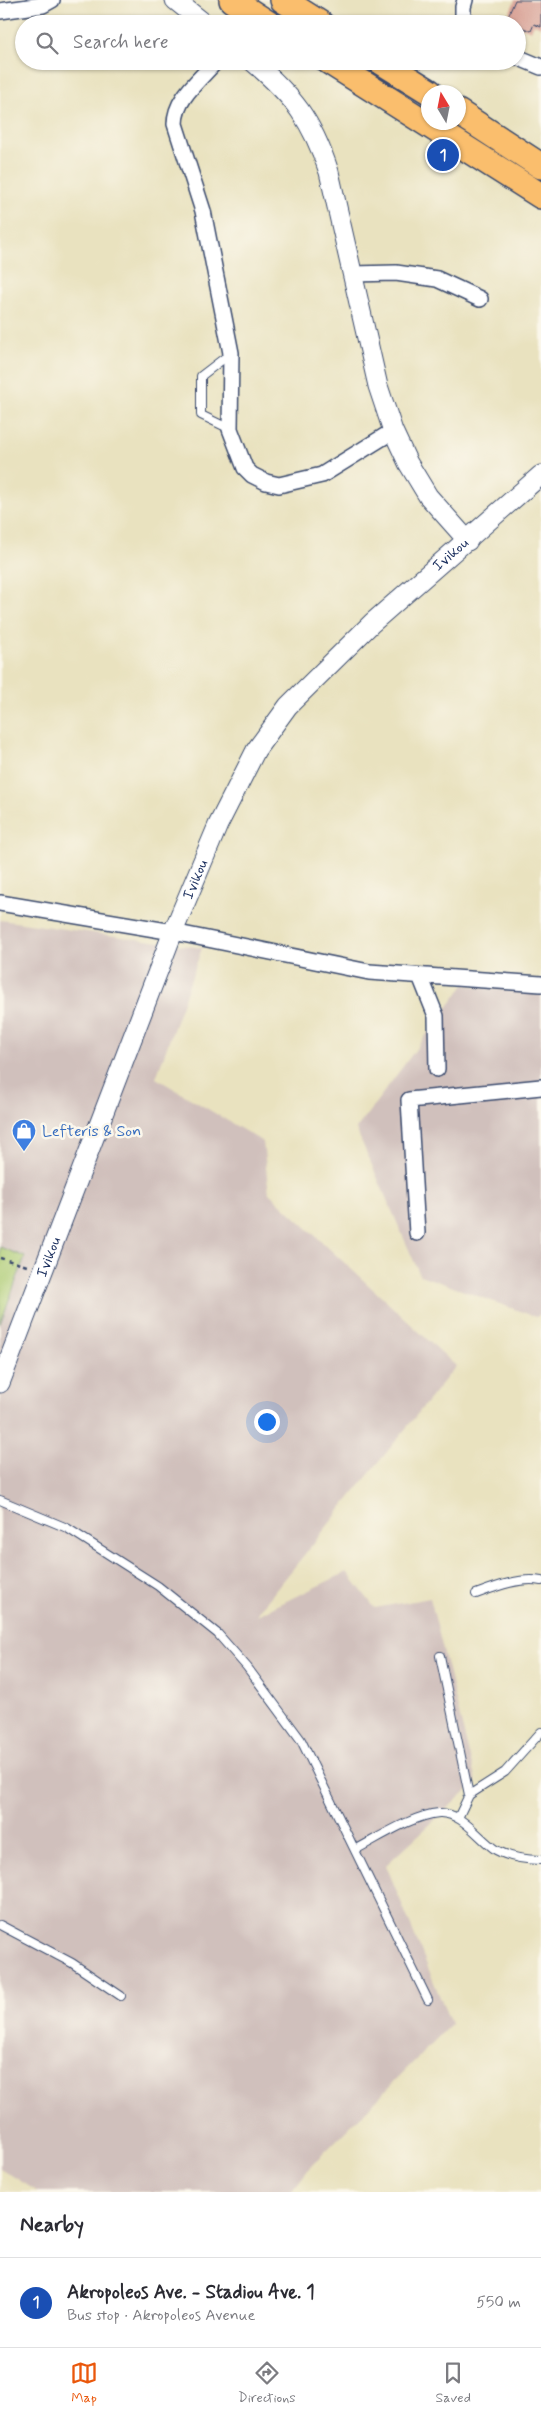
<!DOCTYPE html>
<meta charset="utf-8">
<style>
body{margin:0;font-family:Mynerve,sans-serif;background:#f2f2f3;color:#2b2b33}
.compass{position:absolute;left:421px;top:85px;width:45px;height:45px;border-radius:50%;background:#fff;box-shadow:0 1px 4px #0004;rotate:350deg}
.you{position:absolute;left:266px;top:1421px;width:18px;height:18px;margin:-12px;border:4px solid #fff;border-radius:50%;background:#1a73e8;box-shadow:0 0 0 8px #1a73e833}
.badge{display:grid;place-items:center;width:32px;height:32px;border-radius:50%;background:#ea580c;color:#fff;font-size:16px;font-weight:700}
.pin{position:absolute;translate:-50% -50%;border:2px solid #fff;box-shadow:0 1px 5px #0006}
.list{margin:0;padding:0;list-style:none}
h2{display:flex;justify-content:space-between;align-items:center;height:65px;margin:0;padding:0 20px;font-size:21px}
h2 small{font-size:16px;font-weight:400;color:#7c7c81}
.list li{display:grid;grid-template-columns:32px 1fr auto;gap:15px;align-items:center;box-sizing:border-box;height:90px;padding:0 20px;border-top:1px solid #e1e1e2}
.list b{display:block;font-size:19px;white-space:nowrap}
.list p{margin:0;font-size:16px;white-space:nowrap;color:#7c7c81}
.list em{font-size:16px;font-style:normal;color:#7c7c81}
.icon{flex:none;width:28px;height:28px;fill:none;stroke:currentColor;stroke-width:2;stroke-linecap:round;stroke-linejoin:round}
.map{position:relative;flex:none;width:541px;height:2192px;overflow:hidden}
.search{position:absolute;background:#fff;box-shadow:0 1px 4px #0004;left:15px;right:15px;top:15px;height:55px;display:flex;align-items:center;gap:12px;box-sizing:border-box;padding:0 18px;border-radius:28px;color:#7c7c81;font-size:19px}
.sheet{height:155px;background:#fff}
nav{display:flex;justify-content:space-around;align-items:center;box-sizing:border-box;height:70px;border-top:1px solid #e1e1e2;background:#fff;font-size:14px;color:#7c7c81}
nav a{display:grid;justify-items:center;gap:2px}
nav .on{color:#ea580c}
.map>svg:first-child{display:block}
</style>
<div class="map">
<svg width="541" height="2192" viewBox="0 0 541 2192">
<rect width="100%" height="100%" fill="#fbf7ec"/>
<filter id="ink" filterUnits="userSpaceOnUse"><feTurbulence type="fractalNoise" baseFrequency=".02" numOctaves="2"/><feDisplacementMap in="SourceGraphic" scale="10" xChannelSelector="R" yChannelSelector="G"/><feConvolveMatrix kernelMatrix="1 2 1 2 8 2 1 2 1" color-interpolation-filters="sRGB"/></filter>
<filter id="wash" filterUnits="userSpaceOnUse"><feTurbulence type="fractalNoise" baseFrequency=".0096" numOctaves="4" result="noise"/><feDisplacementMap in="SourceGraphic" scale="20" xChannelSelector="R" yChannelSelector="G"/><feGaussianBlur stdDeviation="1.12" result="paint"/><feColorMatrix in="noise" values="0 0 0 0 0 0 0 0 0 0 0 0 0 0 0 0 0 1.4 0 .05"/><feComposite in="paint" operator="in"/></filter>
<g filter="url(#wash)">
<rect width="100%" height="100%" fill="#e9e2bf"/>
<path fill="#d0c0bc" d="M0,920L202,948L156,1078L263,1142L269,1193L456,1366L255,1616L347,1572L375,1608L430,1598L476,1782L386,1865L451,2024L312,2165L291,2192H38L0,2168Z
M464,985L541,993V1314L536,1317L420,1275L356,1129Z"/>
<path fill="#accb72" stroke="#647d68" d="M0,1247L25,1257L0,1324Z"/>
<g id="blocks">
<path fill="#d59a8e" d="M515,0H541V27L534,24L531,31L506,21Z"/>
</g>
</g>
<g filter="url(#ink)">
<use href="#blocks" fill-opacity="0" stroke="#3a4a6d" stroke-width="1"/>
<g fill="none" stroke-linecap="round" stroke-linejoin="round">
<defs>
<path id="service" d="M230,429L201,415V376L231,353
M0,1500L67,1528L158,1586L218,1634L247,1667L301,1740L428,2000
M476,1594C495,1587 520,1577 541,1581
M440,1656L469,1795
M458,1818L469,1795L505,1772L541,1732
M355,1850C378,1838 413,1815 439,1813C462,1812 479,1839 496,1850C509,1857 527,1860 541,1860
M0,1925L72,1963L121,1996"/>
<path id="minor" d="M0,11L43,5L52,0
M463,24V7L465,0
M517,57L541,67
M216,61C200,80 175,98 175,124L203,211L231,353L230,429L245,468L252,475L266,482L279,485L322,475L393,431
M352,274L396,273L437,279L480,299
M0,903L173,932L369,972L541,984
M420,976L436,1016L437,1069
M417,1233L409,1100L541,1087"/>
<g id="tertiary">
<path d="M175,0L205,24"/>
<path d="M252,61C293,96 312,120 329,172L378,386L393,431L408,463L428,496L468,541"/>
<path id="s1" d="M0,1383L173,932L218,825L256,750L288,706L372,623L541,475"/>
</g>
<path id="trunk" d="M232,0L269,24
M283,0L321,24
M328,61L541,196
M380,61L430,92
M458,112L541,166"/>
</defs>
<use href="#service" stroke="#3a4a6d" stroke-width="10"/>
<use href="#minor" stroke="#3a4a6d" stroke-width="18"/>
<use href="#tertiary" stroke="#3a4a6d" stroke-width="21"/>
<use href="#trunk" stroke="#3a4a6d" stroke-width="28"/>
<path stroke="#3a4a6d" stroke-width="2.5" stroke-dasharray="4 4" stroke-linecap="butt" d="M0,1258L27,1266"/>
<use href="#service" stroke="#fff" stroke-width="8"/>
<use href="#minor" stroke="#fff" stroke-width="15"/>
<use href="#tertiary" stroke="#fff" stroke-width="19"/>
<use href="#trunk" stroke="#fabe6d" stroke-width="25"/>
</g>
</g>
<defs>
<symbol id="shop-pin" viewBox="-11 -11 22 30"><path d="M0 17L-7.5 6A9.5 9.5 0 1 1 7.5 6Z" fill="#3f7fe0" stroke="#fbf7ec"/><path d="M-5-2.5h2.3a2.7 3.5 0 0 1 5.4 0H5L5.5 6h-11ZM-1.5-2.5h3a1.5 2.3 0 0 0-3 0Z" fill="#fff"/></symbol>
</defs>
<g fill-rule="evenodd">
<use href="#shop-pin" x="10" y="1117" width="28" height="38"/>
</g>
<g text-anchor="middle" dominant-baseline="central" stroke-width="5" stroke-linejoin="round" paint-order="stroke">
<g font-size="16" fill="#1b2f5e" stroke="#fbf7ec">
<text stroke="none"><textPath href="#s1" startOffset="960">Ivikou</textPath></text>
<text stroke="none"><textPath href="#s1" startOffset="540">Ivikou</textPath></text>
<text stroke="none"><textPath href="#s1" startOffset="135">Ivikou</textPath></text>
</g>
<g font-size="16" fill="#366cbe" stroke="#fbf7ec" text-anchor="start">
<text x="42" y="1131">Lefteris &amp; Son</text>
</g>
</g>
</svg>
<svg class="compass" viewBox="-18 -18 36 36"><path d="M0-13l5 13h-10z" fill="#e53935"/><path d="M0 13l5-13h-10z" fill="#7c7c81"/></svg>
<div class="you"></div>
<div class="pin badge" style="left:443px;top:155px;background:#1a4fb4">1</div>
<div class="search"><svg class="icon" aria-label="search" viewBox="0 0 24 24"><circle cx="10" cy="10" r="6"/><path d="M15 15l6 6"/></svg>Search here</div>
</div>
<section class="sheet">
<h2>Nearby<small></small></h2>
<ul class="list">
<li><span class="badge" style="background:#1a4fb4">1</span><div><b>Akropoleos Ave. - Stadiou Ave. 1</b><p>Bus stop · Akropoleos Avenue</p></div><em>550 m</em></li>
</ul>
</section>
<nav>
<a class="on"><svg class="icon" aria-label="map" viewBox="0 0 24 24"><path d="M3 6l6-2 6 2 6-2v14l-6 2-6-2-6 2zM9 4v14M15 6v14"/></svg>Map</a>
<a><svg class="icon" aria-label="directions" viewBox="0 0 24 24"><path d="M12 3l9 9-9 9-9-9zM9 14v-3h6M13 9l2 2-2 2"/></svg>Directions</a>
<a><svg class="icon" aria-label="saved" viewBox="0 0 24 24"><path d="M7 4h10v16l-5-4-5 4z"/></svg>Saved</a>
</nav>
